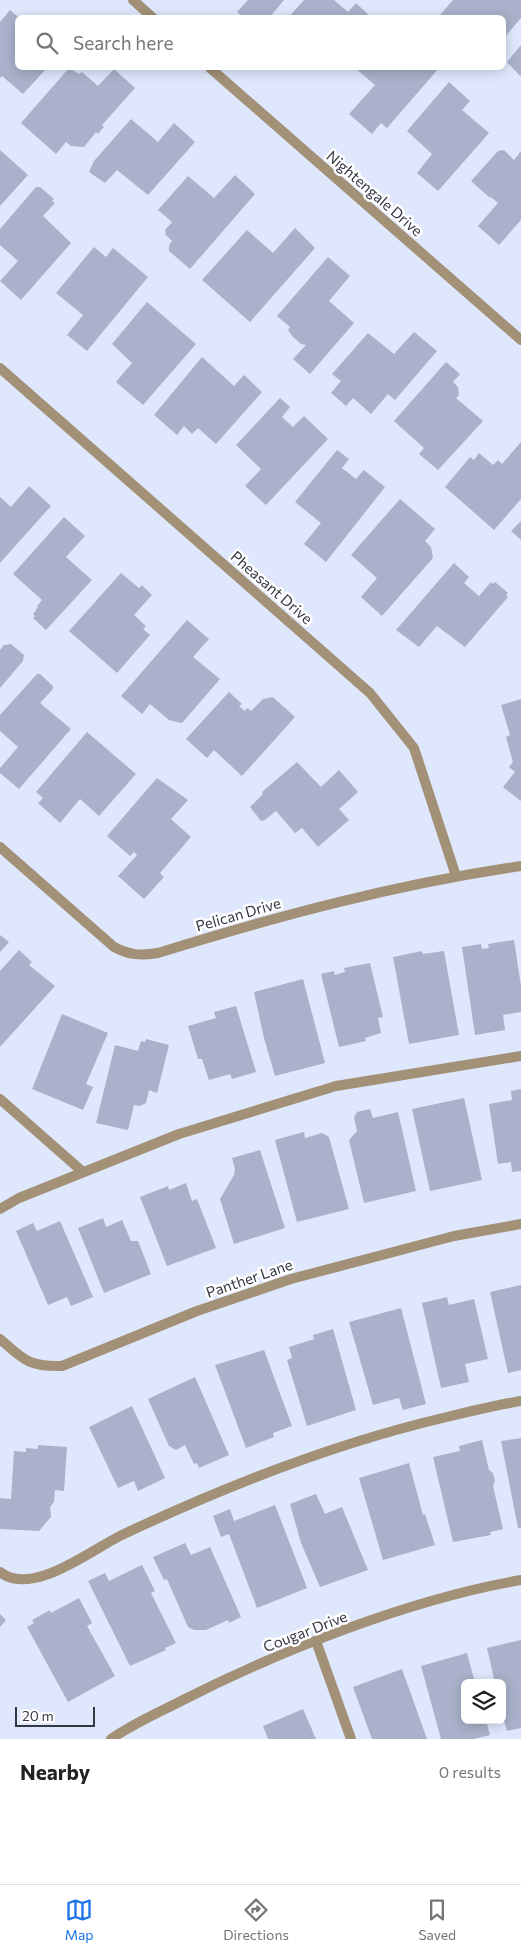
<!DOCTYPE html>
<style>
body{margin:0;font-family:Commissioner,sans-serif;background:#f2f2f2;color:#222}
.controls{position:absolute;right:15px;bottom:15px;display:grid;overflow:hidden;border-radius:8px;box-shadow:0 2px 12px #0003}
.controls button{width:45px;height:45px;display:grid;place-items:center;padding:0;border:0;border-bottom:1px solid #e0e0e0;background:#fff;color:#222;font:25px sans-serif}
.scale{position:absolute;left:15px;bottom:12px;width:80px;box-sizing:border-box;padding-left:5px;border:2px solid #343842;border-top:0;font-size:14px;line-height:18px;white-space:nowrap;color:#343842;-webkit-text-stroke:4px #fff;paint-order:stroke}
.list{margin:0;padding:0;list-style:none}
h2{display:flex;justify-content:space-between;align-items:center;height:65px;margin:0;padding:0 20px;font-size:21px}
h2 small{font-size:16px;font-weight:400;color:#767676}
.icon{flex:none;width:28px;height:28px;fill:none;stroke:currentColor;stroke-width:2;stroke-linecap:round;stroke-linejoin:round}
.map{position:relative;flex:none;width:521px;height:1739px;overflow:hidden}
.search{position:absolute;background:#fff;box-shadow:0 2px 12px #0003;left:15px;right:15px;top:15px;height:55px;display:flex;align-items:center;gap:12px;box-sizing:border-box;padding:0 18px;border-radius:8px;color:#767676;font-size:19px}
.sheet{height:145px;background:#fff}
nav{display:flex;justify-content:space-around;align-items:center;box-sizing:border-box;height:70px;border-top:1px solid #e0e0e0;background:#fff;font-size:14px;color:#767676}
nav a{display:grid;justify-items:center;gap:2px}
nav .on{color:#1a73e8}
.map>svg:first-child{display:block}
</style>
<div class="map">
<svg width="521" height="1739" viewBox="0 0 521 1739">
<rect width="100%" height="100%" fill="#dfe7fc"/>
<path fill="#a9b2ca" d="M248,0H284L269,18H244L237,12Z
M304,0H334L348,12L356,3L372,18H288Z
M453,0H521V18L504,38V18H443L440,15Z
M10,10L18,17V68H47L23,94L2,76L0,78V22Z
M521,45V75L520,76L507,62Z
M69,68L79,74L82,72L98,86L114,69L135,88L102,125L104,127L98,134L96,132L84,147L71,146L66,142L56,154L21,123Z
M355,68H439L387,128L381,123L372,134L349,114L375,85Z
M449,82L470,101L462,110L489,133L438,191L417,173L432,154L407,131Z
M131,119L158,142L174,123L195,142L148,195L117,170L105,183L89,172L94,161Z
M0,150L28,175L0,206Z
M504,150L514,160L521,151V220L499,245L478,226L498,203L491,197L490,198L471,181L498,151Z
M235,175L255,194L190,269L169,251V245L172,241L166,235L165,230L172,222L158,210L188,176L214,198Z
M36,187H40L54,199L52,201L55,203L43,216L71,243L21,300L0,281L18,261L0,245V229Z
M295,228L315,248L250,322L202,280L247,230L273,253Z
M94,247L106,257L113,248L148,277L87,351L67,335L83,315L56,293Z
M328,257L350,276L329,301L354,323L310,374L293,359L306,345L301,344L293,337L288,330L290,327L277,316Z
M147,302L196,344L143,405L116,382L132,363L112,344Z
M414,332L437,351L395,400L388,394L371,414L353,398L346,406L331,393L341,381L332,374L368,333L394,354Z
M202,357L234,386L244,375L262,392L216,444L198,428L192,434L184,426L177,435L154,415Z
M446,362L460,374L453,382L458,387L459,395L456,398L483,421L438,470L419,454L424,448L394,421Z
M280,398L290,407L282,417L293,427L304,416L328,439L266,505L245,486L261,469L236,445Z
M521,442V499L494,530L445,487L470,457L474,460L479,453L493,465L498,460L502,464Z
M337,450L349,459L342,468L356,479L364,470L385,487L326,562L304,544L321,523L295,502Z
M29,486L51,506L0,563V497L11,507Z
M400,499L435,529L425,541L431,547L433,558L382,616L361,597L377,578L351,555Z
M64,517L85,536L66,557L92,580L46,630L33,618L35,616L33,614L38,607L37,606L42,600L13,574Z
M521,521V540L511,531Z
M454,563L469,577L464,583L479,596L491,582L493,584L495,582L508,593L506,595L508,597L465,647L437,626L419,647L396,630Z
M121,573L139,588L142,585L152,595L134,615L146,626L143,629L150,635L117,673L69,631Z
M187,620L209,639L193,657L220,679L182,723L169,720L150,704L142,714L121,696Z
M11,644L24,655L23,661L0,688V650L4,645Z
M37,674H40L53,686V689L40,703L71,729L19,789L0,773V768L18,747L0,731V715Z
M229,692L242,704L239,706L245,711L247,708L251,711L263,699L273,697L295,717L242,776L214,750L207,758L186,739Z
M521,699V801L503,787L515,772L509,767L513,762L506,737L510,735L501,705Z
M87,732L136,774L99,816L80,799L60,823L38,803L43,798L36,792Z
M297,762L321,787L339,770L358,792L339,809L349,820L318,847L302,828L295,833L276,811L265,820L261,821L250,807L263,794L262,792Z
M157,778L188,800L171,819L191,837L160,873L164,877L144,899L118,876L137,855L134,852L130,856L107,836Z
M0,935L9,942L0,952Z
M514,940L521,986V1012L503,1015L505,1030L475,1035L462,947L481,944L482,949L489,948L488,944Z
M19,950L32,962L29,965L55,986L0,1047V971Z
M422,951L423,954L444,951L459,1035L409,1044L393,957Z
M370,963L383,1017L378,1018L381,1033L365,1038L366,1041L339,1047L321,974L334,971L335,975L345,972L344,968Z
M303,979L325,1063L275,1076L264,1038L254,992Z
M236,1006L256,1072L232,1079L230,1074L209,1080L202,1059H198L188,1026L216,1018L214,1012Z
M62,1014L108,1033L86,1084L93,1087L83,1110L32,1089Z
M146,1039L169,1045L157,1093L149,1090L146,1103L140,1106L134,1105L128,1130L96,1123L115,1045L138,1051L141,1041L145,1042Z
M521,1089V1171L512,1172L511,1162L498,1164L489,1104L512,1100L511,1091Z
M464,1098L482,1180L430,1191L412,1109Z
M370,1109L373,1118L398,1112L416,1191L364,1203L349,1140L357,1131L354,1117L357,1112Z
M304,1132L305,1138L322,1133L329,1137L349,1209L297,1222L275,1140Z
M260,1150L285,1228L234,1244L220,1199L234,1175L235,1169L232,1158Z
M186,1183L192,1201L197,1199L216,1248L167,1266L140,1197L168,1186L169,1190Z
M103,1218L106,1227L122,1220L131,1241H138L151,1274L104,1293L78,1228Z
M60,1221L93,1297L71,1306L67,1297L48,1305L16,1231L33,1223L37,1231Z
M521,1285V1370L508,1373L490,1292Z
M447,1297L449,1305L474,1299L488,1359L465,1364L469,1382L441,1388L422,1303Z
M401,1308L426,1404L403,1410L399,1398L373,1405L349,1322Z
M333,1329L356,1410L307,1426L287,1360L292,1358L289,1347L314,1339L313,1335Z
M264,1350L292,1426L273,1433L274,1437L246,1448L215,1365Z
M195,1377L229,1455L199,1468L197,1463L194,1464L185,1445L176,1450L169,1446L148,1399Z
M132,1406L165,1478L138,1491L134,1481L118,1488L89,1427Z
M521,1438V1528H518L501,1441Z
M482,1440L489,1470L493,1473L495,1481L493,1486L503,1529L490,1532L491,1535L453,1542L433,1457L460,1451L459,1446Z
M38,1445L67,1447L64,1491L55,1490L54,1502L50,1507L51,1517L39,1531L0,1529V1498L11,1499L14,1451L26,1452V1448L38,1449Z
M409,1463L423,1515L425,1514L435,1545L383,1560L359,1478Z
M316,1494L325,1514L342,1507L368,1570L320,1587L301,1543L290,1504Z
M275,1505L307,1588L257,1608L229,1534L221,1537L213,1516L230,1509L234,1521Z
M185,1543L191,1555L210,1547L241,1617L229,1623L228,1620L206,1630H194L188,1627L167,1579L164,1580L153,1557Z
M142,1565L155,1591L151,1593L176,1643L165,1648L166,1650L130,1666L88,1581L105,1573L109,1581Z
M79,1598L92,1623L87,1626L115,1676L68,1702L27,1627L34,1623L32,1620L50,1610L51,1613Z
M0,1614L6,1620L0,1627Z
M521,1640V1728L507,1731L502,1713V1683H495L487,1648Z
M467,1653L475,1683H465V1720H486L490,1735L474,1739H441L421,1666Z
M402,1669L427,1739H372L353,1687Z
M303,1709L316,1739H268L263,1726Z"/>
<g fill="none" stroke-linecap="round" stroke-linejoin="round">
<path stroke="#a29077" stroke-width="10" d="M0,1099L83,1172
M0,1209L19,1198L179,1134L336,1086L521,1056
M0,1572C33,1598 93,1548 124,1534C228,1485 335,1443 447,1417C472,1411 496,1405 521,1401
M316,1641L351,1739"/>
<path stroke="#a29077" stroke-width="10" d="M133,0L153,18
M210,68L521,340
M0,368L370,693L414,748L456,876
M0,847L114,947C129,955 141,956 158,953C277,916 397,884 521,866
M0,1339C23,1359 28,1367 62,1366L197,1311L291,1279L454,1236L521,1224
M111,1739C134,1723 160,1712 185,1699C284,1649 411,1599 521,1580"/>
</g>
<g text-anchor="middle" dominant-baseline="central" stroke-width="5" stroke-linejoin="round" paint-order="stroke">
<g font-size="15" fill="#343842" stroke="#fff">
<text transform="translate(375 193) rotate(41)">Nightengale Drive</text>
<text transform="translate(272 587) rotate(41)">Pheasant Drive</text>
<text transform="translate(238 914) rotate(-16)">Pelican Drive</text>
<text transform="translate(249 1278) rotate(-19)">Panther Lane</text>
<text transform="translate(305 1631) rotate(-21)">Cougar Drive</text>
</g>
</g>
</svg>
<div class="controls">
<button><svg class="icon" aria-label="layers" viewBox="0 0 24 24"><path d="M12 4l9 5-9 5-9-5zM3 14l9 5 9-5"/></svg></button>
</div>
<div class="scale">20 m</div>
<div class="search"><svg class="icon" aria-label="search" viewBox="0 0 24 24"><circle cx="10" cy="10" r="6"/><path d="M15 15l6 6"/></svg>Search here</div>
</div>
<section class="sheet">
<h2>Nearby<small>0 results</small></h2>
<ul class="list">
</ul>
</section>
<nav>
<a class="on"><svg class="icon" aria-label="map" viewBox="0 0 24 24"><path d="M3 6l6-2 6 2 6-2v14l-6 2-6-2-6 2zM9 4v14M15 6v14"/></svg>Map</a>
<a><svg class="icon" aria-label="directions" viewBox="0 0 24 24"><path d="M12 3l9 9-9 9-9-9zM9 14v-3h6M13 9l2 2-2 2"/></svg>Directions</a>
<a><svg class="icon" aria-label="saved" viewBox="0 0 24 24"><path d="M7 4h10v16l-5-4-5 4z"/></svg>Saved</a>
</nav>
